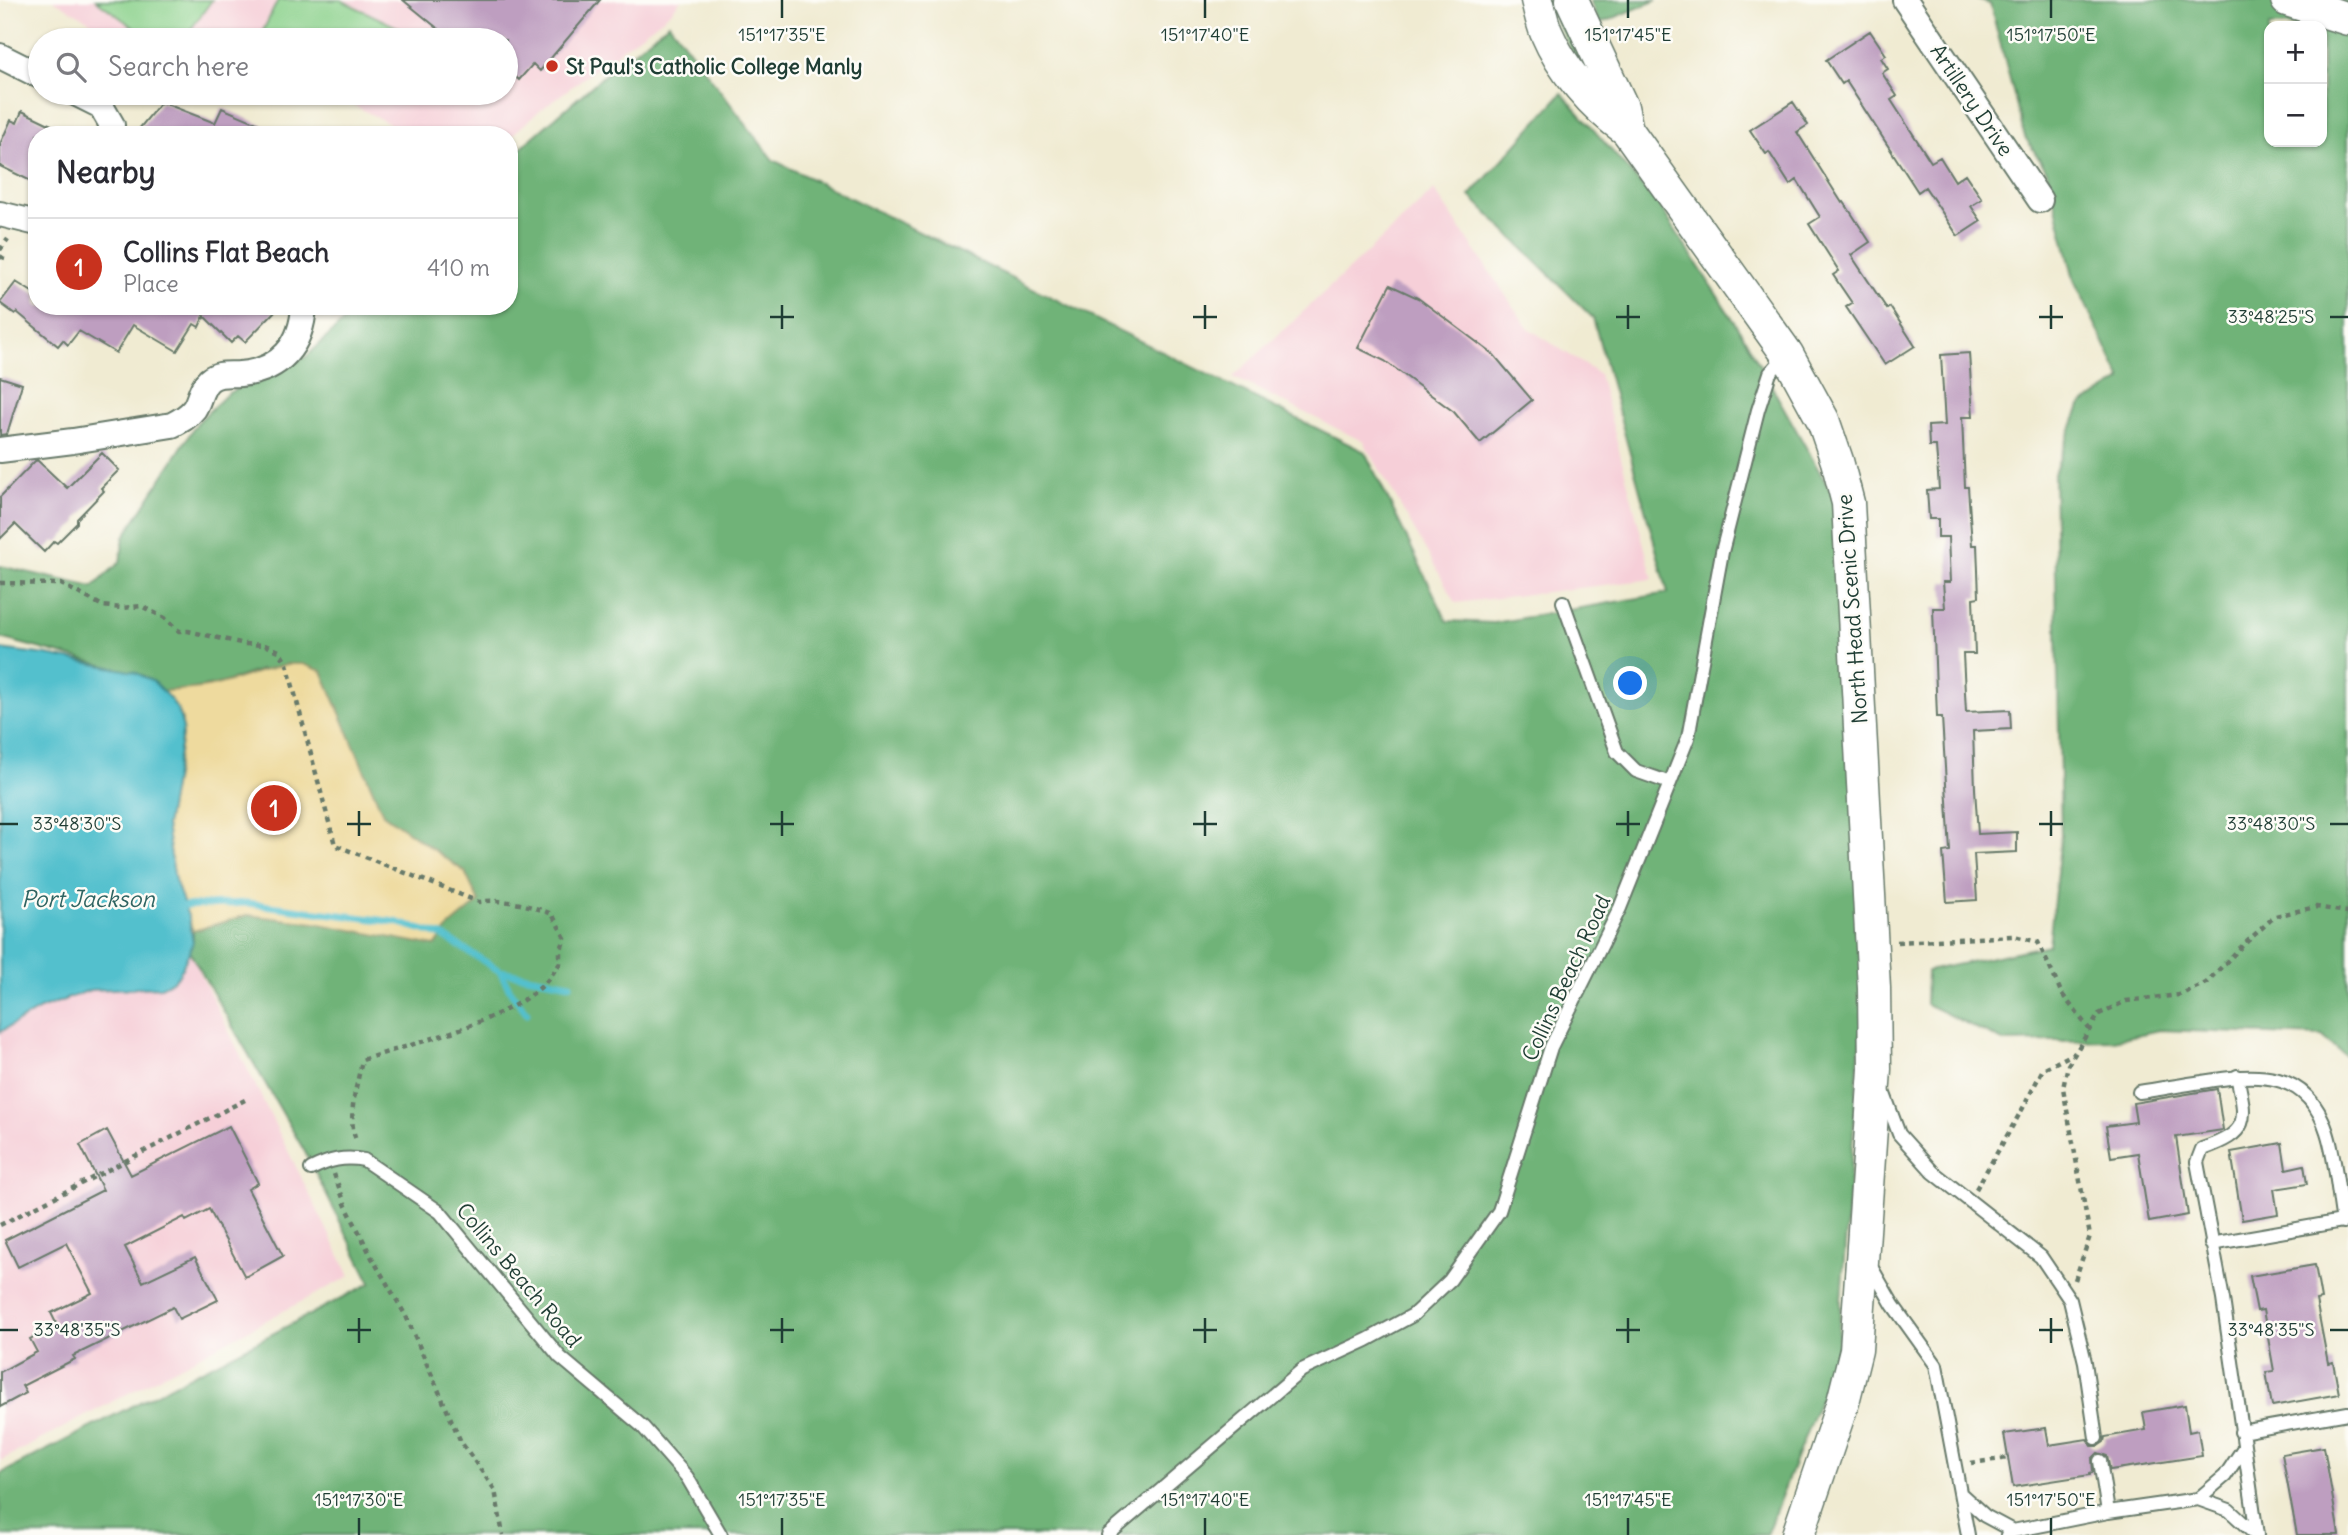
<!DOCTYPE html>
<meta charset="utf-8">
<style>
body{margin:0;font-family:Delius,sans-serif;background:#f7f7f7;color:#2b2b33}
.controls{position:absolute;right:21px;top:21px;display:grid;overflow:hidden;border-radius:14px;box-shadow:0 2px 5px #0004}
.controls button{width:63px;height:63px;display:grid;place-items:center;padding:0;border:0;border-bottom:2px solid #e1e1e2;background:#fff;color:#2b2b33;font:35px sans-serif}
.you{position:absolute;left:1631px;top:684px;width:24px;height:24px;margin:-18px;border:5px solid #fff;border-radius:50%;background:#1a73e8;box-shadow:0 0 0 10px #1a73e833}
.badge{display:grid;place-items:center;width:46px;height:46px;border-radius:50%;background:#c8321e;color:#fff;font-size:23px;font-weight:700}
.pin{position:absolute;translate:-50% -50%;border:4px solid #fff;box-shadow:0 2px 7px #0006}
.list{margin:0;padding:0;list-style:none}
h2{display:flex;justify-content:space-between;align-items:center;height:91px;margin:0;padding:0 28px;font-size:30px}
h2 small{font-size:23px;font-weight:400;color:#7c7c81}
.list li{display:grid;grid-template-columns:46px 1fr auto;gap:21px;align-items:center;box-sizing:border-box;height:98px;padding:0 28px;border-top:2px solid #e1e1e2}
.list b{display:block;font-size:26px;white-space:nowrap}
.list p{margin:0;font-size:23px;white-space:nowrap;color:#7c7c81}
.list em{font-size:23px;font-style:normal;color:#7c7c81}
.icon{flex:none;width:38px;height:38px;fill:none;stroke:currentColor;stroke-width:2;stroke-linecap:round;stroke-linejoin:round}
.map{position:relative;flex:none;width:2348px;height:1535px;overflow:hidden}
.search{position:absolute;background:#fff;box-shadow:0 2px 5px #0004;left:28px;top:28px;width:490px;height:77px;display:flex;align-items:center;gap:18px;box-sizing:border-box;padding:0 24px;border-radius:38px;color:#7c7c81;font-size:26px}
.panel{position:absolute;background:#fff;box-shadow:0 2px 5px #0004;left:28px;top:126px;width:490px;height:189px;border-radius:28px}
.map>svg:first-child{display:block}
</style>
<div class="map">
<svg width="2348" height="1535" viewBox="0 0 2348 1535">
<rect width="100%" height="100%" fill="#fdfcf7"/>
<filter id="ink" filterUnits="userSpaceOnUse"><feTurbulence type="fractalNoise" baseFrequency=".0143" numOctaves="2"/><feDisplacementMap in="SourceGraphic" scale="14" xChannelSelector="R" yChannelSelector="G"/><feConvolveMatrix kernelMatrix="1 2 1 2 8 2 1 2 1" color-interpolation-filters="sRGB"/></filter>
<filter id="wash" filterUnits="userSpaceOnUse"><feTurbulence type="fractalNoise" baseFrequency=".00686" numOctaves="4" result="noise"/><feDisplacementMap in="SourceGraphic" scale="28" xChannelSelector="R" yChannelSelector="G"/><feGaussianBlur stdDeviation="1.57" result="paint"/><feColorMatrix in="noise" values="0 0 0 0 0 0 0 0 0 0 0 0 0 0 0 0 0 1.4 0 .05"/><feComposite in="paint" operator="in"/></filter>
<g filter="url(#wash)">
<rect width="100%" height="100%" fill="#f0ebd2"/>
<path fill="#f6cfd8" d="M53,0H681L670,13L538,112L509,138V135H411L330,93H506V40H230L216,33L210,40H122Z
M1434,190L1528,328L1599,374L1653,579L1456,603L1364,442L1233,377Z
M189,951L350,1276L0,1461V1032L40,1009L90,990L161,987L173,981L185,965Z"/>
<path fill="#8bd18c" stroke="#558760" stroke-width="2" d="M96,0H212L183,40H151Z
M278,0H341L399,28L393,40H262L259,39Z
M1545,0H1563L1593,75L1589,83Z"/>
<path fill="#70b378" stroke="#487856" stroke-width="2" fill-rule="evenodd" d="M1590,0H1657L1599,24Z
M1978,0H2348V1058L2322,1036L2159,1030L2114,1040L2005,1042L1926,1004L1927,971L2049,945L2061,835L2054,474L2080,406L2122,380L2074,280L2047,171L2025,137L1990,4ZM2269,26H2322V142H2269Z
M669,23L773,160L1365,452L1447,621L1494,623L1668,593L1593,318L1470,196L1562,93L1661,208L1744,337L1839,506L1864,987L1837,1355L1766,1535H0V1474L371,1283L305,1152L189,951L193,943V931L248,915L315,923L435,946L449,927L478,902L465,872L383,814L322,671L260,670L223,683L188,690L163,691L144,676L0,638V566L93,587L120,562L124,537L197,423L228,393L306,357L360,306H509V158L602,77Z"/>
<path fill="#eeda9e" stroke="#868c69" stroke-width="2" d="M287,664H303L322,671L383,814L465,872L479,902L449,927L435,946L315,923L248,915L193,931L175,880L166,826L182,737V720L178,710L163,691C183,690 204,689 223,683C245,677 265,669 287,664Z"/>
<path fill="#53c0cd" stroke="#397e80" stroke-width="2" d="M0,649L47,655L135,672L154,682L171,700L178,710L183,728L166,826L175,880L189,919L193,943L179,975L173,981L161,987L90,990L40,1009L0,1032Z"/>
<g fill="none" stroke-linecap="round" stroke-linejoin="round">
<path stroke="#53c0cd" stroke-width="7" d="M184,906L247,903L396,922L443,936L500,971L570,984
M500,971L511,992L527,1013"/>
</g>
<g id="blocks">
<path fill="#be9ec0" d="M403,0H600L540,71L533,64L519,80L506,68V40H452Z
M1870,31L1886,55L1881,58L1888,69L1882,73L1897,96L1891,100L1931,162L1940,157L1955,181L1965,174L1982,199L1971,206L1981,221L1958,236L1925,187L1918,192L1846,81L1842,84L1826,60Z
M161,102L215,123L222,108L285,135H134Z
M1793,102L1808,125L1797,132L1842,203L1844,202L1870,242L1851,255L1887,309L1890,307L1915,346L1885,365L1846,307L1852,303L1833,275L1839,271L1809,224L1820,217L1797,180L1790,185L1769,152L1766,154L1750,130Z
M22,111L72,135H37V184L0,166V144L11,120L17,123Z
M16,282L37,295V306H280L245,342L238,336L231,343L204,316L199,327L194,324L177,351L133,325L116,353L79,331L68,345L63,340L58,346L17,312L15,314L0,303Z
M1390,285L1418,298L1494,355L1532,400L1480,443L1454,412L1385,361L1358,348Z
M1969,353L1973,417H1962L1965,487H1968L1972,545H1977L1979,597L1973,598L1975,654H1963L1966,712L2010,710L2011,729L1973,731L1975,789L1978,834L2017,832V852L1974,854L1977,900L1947,902L1943,852L1950,851L1942,717H1937L1933,608H1945L1943,582H1950L1948,537H1938V519H1929L1927,490L1939,489L1936,446H1929L1928,426L1945,425L1941,355Z
M0,377L22,384L7,434L0,435Z
M102,453L119,470L101,488L104,491L77,519V523L57,543L54,541L44,552L15,524L0,539V497L35,461L37,460L67,488Z
M2217,1089L2223,1130L2176,1137L2188,1215L2149,1222L2138,1153L2111,1157L2106,1126L2136,1122L2133,1103Z
M229,1126L258,1183L248,1189L283,1256L245,1277L209,1209L186,1221L184,1217L125,1247L143,1282L195,1257L218,1300L179,1319L173,1307L73,1356L75,1359L22,1386L26,1393L0,1407V1372L37,1352L30,1339L57,1325L51,1313L92,1293L66,1243L18,1267L5,1240L103,1190L80,1145L107,1130L131,1175Z
M2282,1143L2286,1169L2304,1165L2307,1184L2274,1189L2278,1214L2242,1220L2231,1152Z
M2315,1265L2321,1299L2316,1300L2328,1363L2333,1362L2339,1394L2272,1406L2266,1372L2274,1371L2263,1310L2257,1311L2250,1276Z
M2185,1405L2189,1432L2198,1430L2202,1456L2110,1470L2107,1456L2098,1453L2092,1459L2093,1472L2090,1473V1475L2013,1487L2004,1434L2046,1428L2049,1445L2087,1439L2092,1446H2098L2104,1442L2105,1437L2146,1430L2143,1412Z
M2324,1447L2339,1535H2297L2282,1454Z"/>
</g>
</g>
<g filter="url(#ink)">
<use href="#blocks" fill-opacity="0" stroke="#687a6b" stroke-width="2"/>
<g fill="none" stroke-linecap="round" stroke-linejoin="round">
<defs>
<path id="service" d="M1563,602L1617,752L1636,771L1670,783
M2237,1076C2247,1121 2250,1132 2202,1149L2197,1162L2223,1299L2257,1535
M1883,1091L1899,1134L1933,1172L2041,1257L2070,1300L2085,1362L2096,1438
M2139,1092C2160,1089 2181,1085 2202,1082C2255,1073 2307,1068 2327,1132C2336,1160 2338,1193 2343,1222
M311,1169C329,1160 344,1156 364,1160L440,1212L560,1357L643,1427L687,1477L721,1535
M2211,1244L2348,1220
M1870,1265L1893,1305L1936,1365L1968,1535
M2241,1432L2348,1413
M2100,1461L2108,1512
M1962,1495L1985,1516L2013,1531L2007,1535
M2198,1499L2229,1510L2256,1535
M2013,1531L2108,1512L2198,1499L2225,1476L2243,1449
M1108,1535L1302,1370L1367,1340L1413,1315L1450,1280L1499,1211L1551,1047L1620,908L1688,738L1722,552L1758,410L1770,373L1787,354"/>
<path id="minor" d="M1905,0L2040,200
M0,56L40,76
M75,93L101,106L112,125L109,135
M0,214L37,223
M0,450L73,441L172,425C180,421 188,417 194,409C200,400 200,388 209,380C219,372 229,375 240,374C280,371 302,345 304,306"/>
<path id="tertiary" d="M1537,0C1540,11 1542,22 1546,32C1562,70 1593,106 1627,130
M1572,0L1622,107L1627,130L1787,354L1823,420L1837,461L1848,503L1874,988L1875,1069L1856,1350L1843,1402L1798,1535
M2287,0L2348,19"/>
</defs>
<use href="#service" stroke="#687a6b" stroke-width="16"/>
<use href="#minor" stroke="#687a6b" stroke-width="28"/>
<use href="#tertiary" stroke="#687a6b" stroke-width="35"/>
<path stroke="#687a6b" stroke-width="4.5" stroke-dasharray="5 5" stroke-linecap="butt" d="M0,250L8,239
M0,256L3,258L0,263
M0,583L61,584L103,606L121,608L141,606L165,618L179,631H188L245,644L265,645L279,651L287,664L335,845L479,902C502,898 530,905 552,914L565,938L560,952V963C555,970 550,978 543,985C504,1022 414,1043 362,1060C357,1086 346,1118 357,1142
M1897,942L2014,936L2038,942L2062,994L2090,1030
M334,1174L346,1206L372,1258L406,1316L461,1442L495,1490L503,1535
M1976,1189L2023,1108L2043,1069L2075,1053
M0,1225L245,1100
M2075,1280L2090,1236L2063,1088L2068,1065L2099,1014L2126,1001L2179,995L2206,983L2239,949L2275,916L2316,907L2348,912
M1971,1463L2008,1458"/>
<use href="#service" stroke="#fff" stroke-width="12"/>
<use href="#minor" stroke="#fff" stroke-width="24"/>
<use href="#tertiary" stroke="#fff" stroke-width="32"/>
</g>
</g>
<path fill="none" stroke="#1f3d34" stroke-width="2.5" d="M782,0V18M1205,0V18M1628,0V18M2051,0V18M782,305V329M1205,305V329M1628,305V329M2051,305V329M770,317H794M1193,317H1217M1616,317H1640M2039,317H2063M2330,317H2348M359,811V836M782,811V836M1205,811V836M1628,811V836M2051,811V836M0,824H18M347,824H371M770,824H794M1193,824H1217M1616,824H1640M2039,824H2063M2330,824H2348M359,1318V1343M782,1318V1343M1205,1318V1343M1628,1318V1343M2051,1318V1343M0,1330H18M347,1330H371M770,1330H794M1193,1330H1217M1616,1330H1640M2039,1330H2063M2330,1330H2348M359,1518V1535M782,1518V1535M1205,1518V1535M1628,1518V1535M2051,1518V1535"/>
<circle fill="#c8321e" stroke="#fdfcf7" stroke-width="2.5" cx="552" cy="66" r="7"/>
<g text-anchor="middle" dominant-baseline="central" stroke-width="5" stroke-linejoin="round" paint-order="stroke">
<g font-size="21" font-weight="bold" fill="#1f3d34" stroke="#fdfcf7" text-anchor="start">
<text x="566" y="66">St Paul's Catholic College Manly</text>
</g>
<g font-size="21" fill="#1f3d34" stroke="#fdfcf7">
<text transform="translate(1972 100) rotate(56)">Artillery Drive</text>
<text transform="translate(1852 609) rotate(-94)">North Head Scenic Drive</text>
<text transform="translate(1566 978) rotate(-65)">Collins Beach Road</text>
<text transform="translate(519 1275) rotate(50)">Collins Beach Road</text>
</g>
<g font-size="23" font-style="italic" fill="#2f6462" stroke="#fdfcf7">
<text x="88" y="898">Port Jackson</text>
</g>
</g>
<g font-size="18" text-anchor="middle" fill="#1f3d34" stroke="#fdfcf7" stroke-width="5" stroke-linejoin="round" paint-order="stroke">
<text x="782" y="41">151°17'35"E</text>
<text x="1205" y="41">151°17'40"E</text>
<text x="1628" y="41">151°17'45"E</text>
<text x="2051" y="41">151°17'50"E</text>
<text x="2271" y="323">33°48'25"S</text>
<text x="77" y="830">33°48'30"S</text>
<text x="2271" y="830">33°48'30"S</text>
<text x="77" y="1336">33°48'35"S</text>
<text x="2271" y="1336">33°48'35"S</text>
<text x="359" y="1506">151°17'30"E</text>
<text x="782" y="1506">151°17'35"E</text>
<text x="1205" y="1506">151°17'40"E</text>
<text x="1628" y="1506">151°17'45"E</text>
<text x="2051" y="1506">151°17'50"E</text>
</g>
</svg>
<div class="controls">
<button>+</button>
<button>−</button>
</div>
<div class="you"></div>
<div class="pin badge" style="left:274px;top:808px">1</div>
<div class="search"><svg class="icon" aria-label="search" viewBox="0 0 24 24"><circle cx="10" cy="10" r="6"/><path d="M15 15l6 6"/></svg>Search here</div>
<section class="panel">
<h2>Nearby<small></small></h2>
<ul class="list">
<li><span class="badge">1</span><div><b>Collins Flat Beach</b><p>Place</p></div><em>410 m</em></li>
</ul>
</section>
</div>
